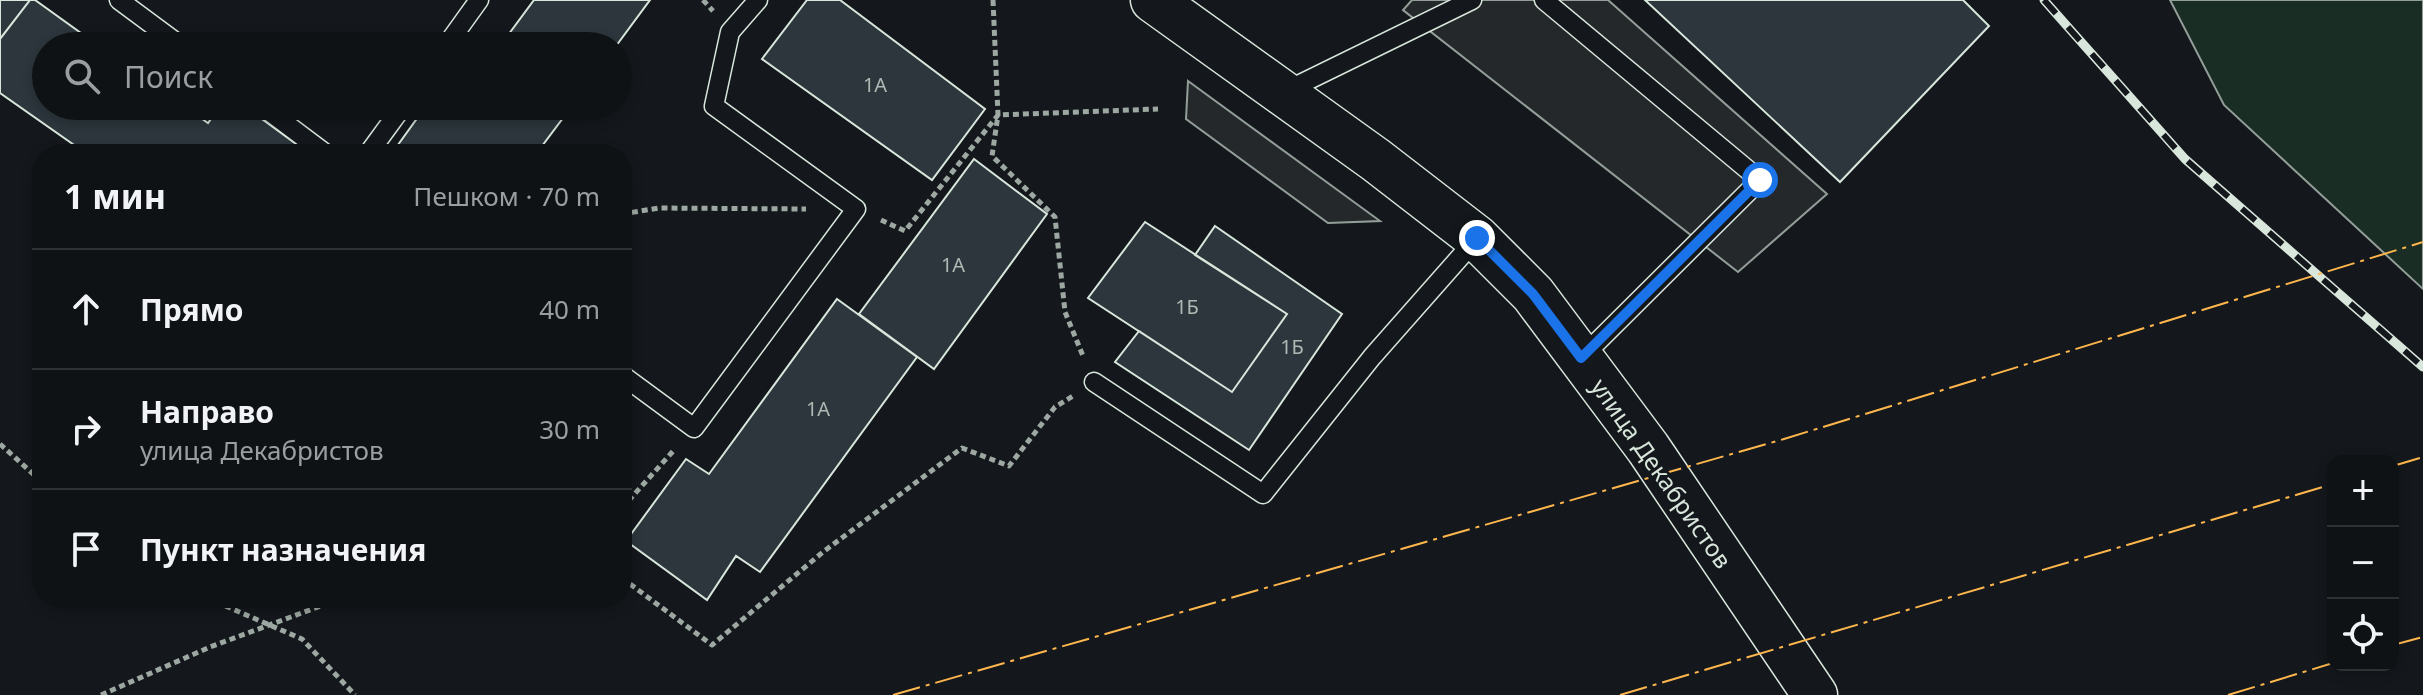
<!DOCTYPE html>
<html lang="ru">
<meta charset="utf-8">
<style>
body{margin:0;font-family:"Noto Sans",sans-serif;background:#1d2022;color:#f1f3f6}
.controls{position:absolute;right:24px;bottom:24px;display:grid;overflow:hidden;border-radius:16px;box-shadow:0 4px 12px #0003}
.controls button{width:72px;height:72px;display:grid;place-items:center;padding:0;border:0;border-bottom:2px solid #2f3234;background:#0f1215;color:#f1f3f6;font:40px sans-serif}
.stop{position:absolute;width:24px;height:24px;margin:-18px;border:6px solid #1a73e8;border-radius:50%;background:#fff}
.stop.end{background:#1a73e8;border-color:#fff;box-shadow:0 2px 8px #0008}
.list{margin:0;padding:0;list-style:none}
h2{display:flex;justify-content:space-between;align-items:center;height:104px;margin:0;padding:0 32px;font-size:34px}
h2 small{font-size:26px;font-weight:400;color:#9b9ea0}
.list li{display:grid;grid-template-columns:52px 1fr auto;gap:24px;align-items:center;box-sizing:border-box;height:120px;padding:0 32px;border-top:2px solid #2f3234}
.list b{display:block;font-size:30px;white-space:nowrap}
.list p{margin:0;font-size:26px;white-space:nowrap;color:#9b9ea0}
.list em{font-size:26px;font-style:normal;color:#9b9ea0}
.icon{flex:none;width:44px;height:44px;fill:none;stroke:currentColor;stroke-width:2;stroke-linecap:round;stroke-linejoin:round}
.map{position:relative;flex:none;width:2423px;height:695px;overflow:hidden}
.search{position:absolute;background:#0f1215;box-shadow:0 4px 12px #0003;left:32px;top:32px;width:600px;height:88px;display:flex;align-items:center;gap:20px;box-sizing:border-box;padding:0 28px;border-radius:44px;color:#9b9ea0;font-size:30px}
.panel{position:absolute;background:#0f1215;box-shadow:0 4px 12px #0003;left:32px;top:144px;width:600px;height:464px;border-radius:32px}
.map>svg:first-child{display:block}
</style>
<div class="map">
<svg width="2423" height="695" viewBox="0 0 2423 695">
<rect width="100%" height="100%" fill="#14181c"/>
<path fill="#1a2d24" stroke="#939e99" stroke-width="2" d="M2170,0H2423V289L2224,105Z"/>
<path fill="#24282b" stroke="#939e99" stroke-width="2" d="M1412,0H1608L1827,194L1738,272L1403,10Z
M1188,81L1380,221L1328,223L1186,119Z"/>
<path fill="#2c363c" stroke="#d8e6dc" stroke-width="2" d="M0,0H30L0,39Z
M30,0H35L99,46H46V106H184L208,123L220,106H244L303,149L300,154H87L0,93V39Z
M534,0H650L616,46H500Z
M807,0H840L985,109L932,180L762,59Z
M1645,0H1963L1989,26L1840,182Z
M426,106H572L536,154H402L395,149Z
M974,159L1047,214L934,369L859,314Z
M1145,222L1287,314L1232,392L1088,298Z
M1215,226L1342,314L1249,450L1115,362L1139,331L1232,392L1287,314L1195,255Z
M837,299L917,357L760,572L736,556L707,600L626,541L686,459L709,474Z"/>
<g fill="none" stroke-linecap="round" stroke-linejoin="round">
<defs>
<path id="service" d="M119,0L181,46
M1544,0L1760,180L1581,358
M446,46L479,0
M1284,92L1472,0
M262,106L326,154
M368,154L403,106
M622,375L694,428L856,209L714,106L730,32L758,0
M1094,382L1263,494L1372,357L1477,238"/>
<path id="secondary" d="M1153,0L1376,160L1477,238L1533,294L1648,448L1815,695"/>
</defs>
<use href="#service" stroke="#d8e6dc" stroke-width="21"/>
<use href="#secondary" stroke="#d8e6dc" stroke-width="47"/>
<path stroke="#9da8a2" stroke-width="5" stroke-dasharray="6 4" stroke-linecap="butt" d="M703,0L713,11
M993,0L998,115L992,156L1055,217L1065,312L1083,356
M622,214L659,208L806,209
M881,220L905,231L998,115L1158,109
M0,444L42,482
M622,508L675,449
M622,578L712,645L823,552L962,448L1009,466L1055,407L1073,396
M207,598L302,639L355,695
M101,695L210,647L342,598"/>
<use href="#service" stroke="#14181c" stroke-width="18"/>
<use href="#secondary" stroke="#14181c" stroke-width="44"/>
<defs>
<path id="rail" d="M2044,0L2185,159L2423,367"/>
</defs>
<use href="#rail" stroke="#d8e6dc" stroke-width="9"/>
<use href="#rail" stroke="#14181c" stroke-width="6" stroke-dasharray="18" stroke-linecap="butt"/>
<path stroke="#ffb74d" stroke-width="2" stroke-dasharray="28 6 4 6" stroke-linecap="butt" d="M2393,466L2423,457
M2393,645L2423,637
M893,695L1784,439L2423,242
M1620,695L2333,484
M2228,695L2333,663"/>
</g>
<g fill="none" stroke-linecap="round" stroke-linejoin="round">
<path stroke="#1a73e8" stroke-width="10" d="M1477,238L1533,294L1581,358L1760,180"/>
</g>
<g text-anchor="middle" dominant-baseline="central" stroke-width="6" stroke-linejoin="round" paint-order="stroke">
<g font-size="20" fill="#adbab4">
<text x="875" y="84">1А</text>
<text x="953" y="264">1А</text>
<text x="1187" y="306">1Б</text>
<text x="1292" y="346">1Б</text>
<text x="818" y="408">1А</text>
</g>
<g font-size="24" fill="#d8e6dc" stroke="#14181c">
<text transform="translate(1662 473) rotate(55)">улица Декабристов</text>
</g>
</g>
</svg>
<div class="controls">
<button>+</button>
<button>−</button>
<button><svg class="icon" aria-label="locate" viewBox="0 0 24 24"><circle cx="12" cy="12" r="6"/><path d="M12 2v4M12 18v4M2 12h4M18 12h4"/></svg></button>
</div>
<div class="stop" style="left:1760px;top:180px"></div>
<div class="stop end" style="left:1477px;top:238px"></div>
<div class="search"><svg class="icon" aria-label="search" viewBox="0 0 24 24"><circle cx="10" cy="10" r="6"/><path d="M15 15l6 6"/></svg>Поиск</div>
<section class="panel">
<h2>1 мин<small>Пешком · 70 m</small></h2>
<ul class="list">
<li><svg class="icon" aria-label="ahead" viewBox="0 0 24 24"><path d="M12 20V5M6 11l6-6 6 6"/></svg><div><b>Прямо</b></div><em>40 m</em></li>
<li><svg class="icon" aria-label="right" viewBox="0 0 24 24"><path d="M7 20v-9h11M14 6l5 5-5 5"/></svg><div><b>Направо</b><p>улица Декабристов</p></div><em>30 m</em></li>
<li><svg class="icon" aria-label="arrive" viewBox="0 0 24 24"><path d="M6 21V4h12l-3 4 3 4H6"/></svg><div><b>Пункт назначения</b></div></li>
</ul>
</section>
</div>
